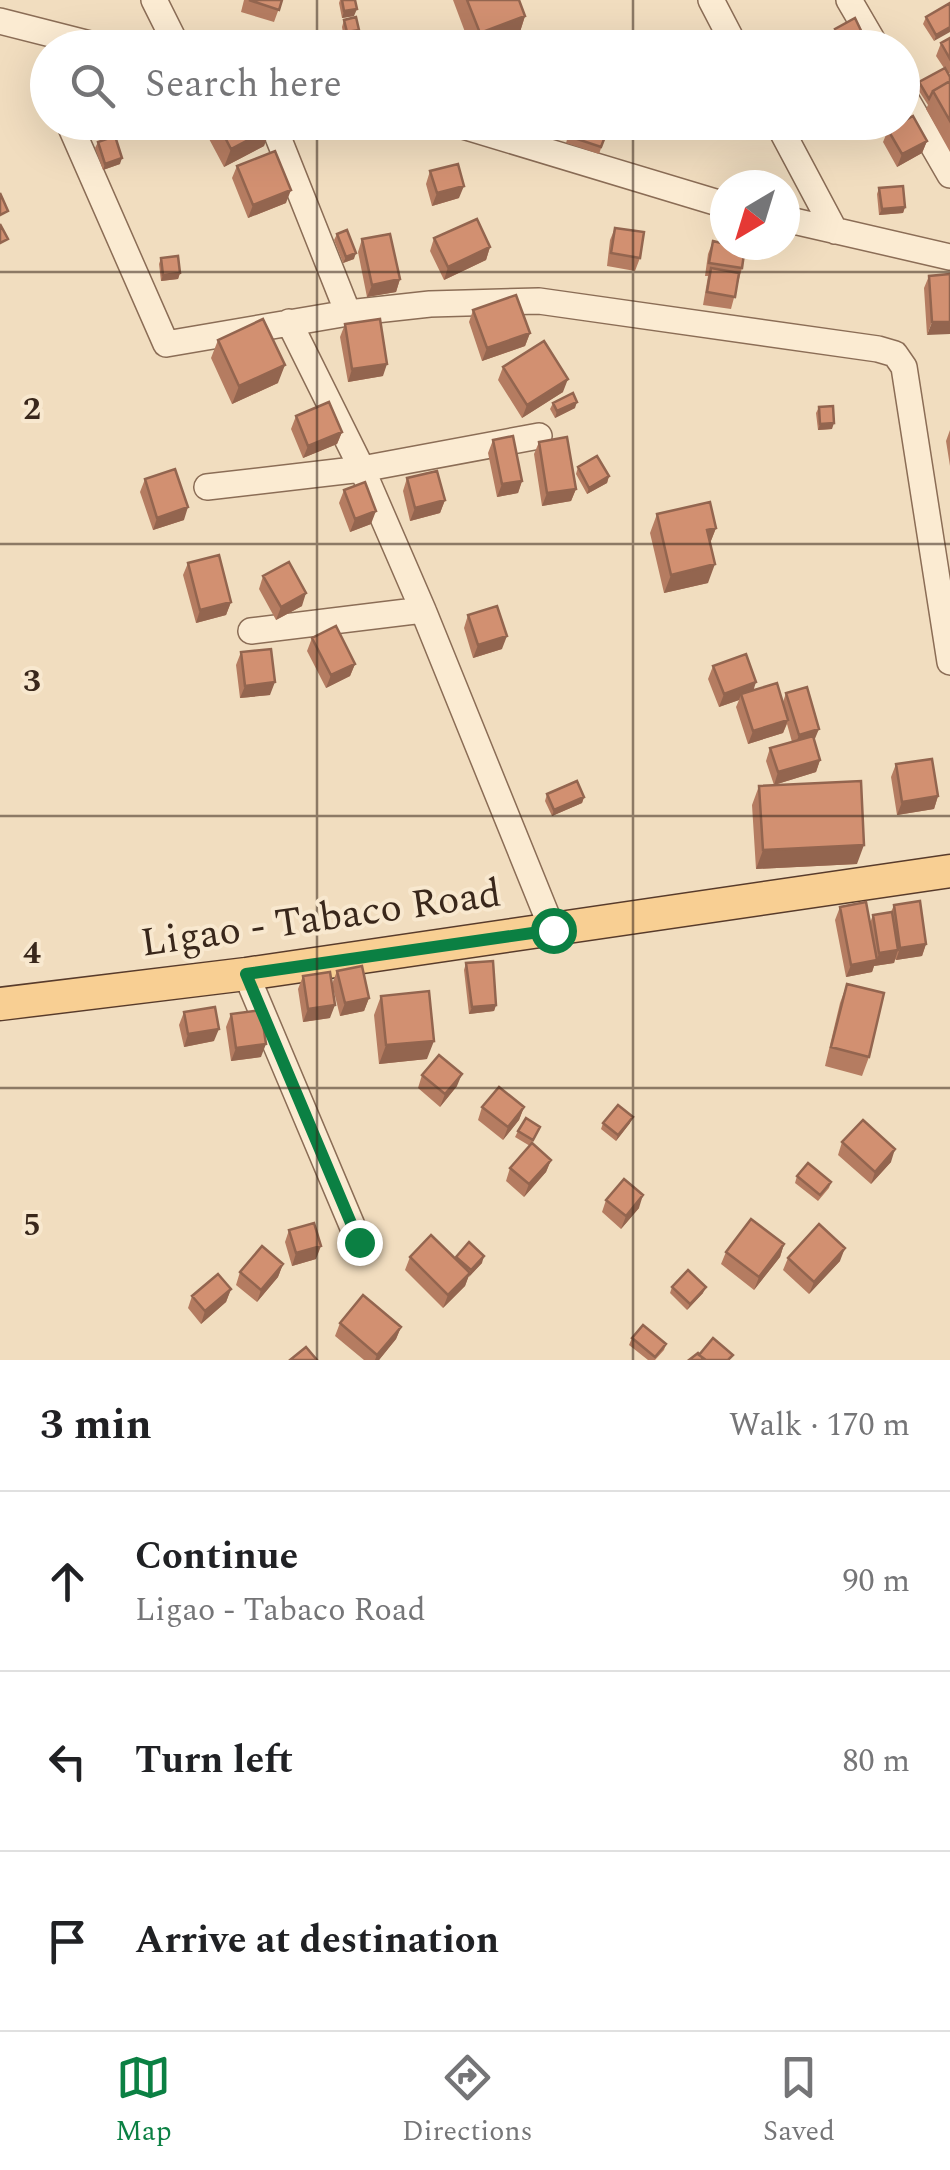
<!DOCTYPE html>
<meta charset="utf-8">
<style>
body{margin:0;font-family:Spectral,serif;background:#f2f2f2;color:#202124}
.compass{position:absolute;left:710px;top:170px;width:90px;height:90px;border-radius:50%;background:#fff;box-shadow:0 10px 40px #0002;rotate:218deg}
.stop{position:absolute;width:30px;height:30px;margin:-22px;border:8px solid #0b8043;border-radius:50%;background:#fff}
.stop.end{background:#0b8043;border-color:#fff;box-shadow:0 2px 10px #0008}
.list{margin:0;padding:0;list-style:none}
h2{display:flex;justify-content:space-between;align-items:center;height:130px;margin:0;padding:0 40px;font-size:42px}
h2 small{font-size:32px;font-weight:400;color:#757577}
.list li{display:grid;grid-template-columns:65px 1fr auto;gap:30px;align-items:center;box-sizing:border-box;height:180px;padding:0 40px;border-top:2px solid #e0e0e0}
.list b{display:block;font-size:38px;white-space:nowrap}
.list p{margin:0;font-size:32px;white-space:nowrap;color:#757577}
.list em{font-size:32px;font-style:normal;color:#757577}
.icon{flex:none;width:55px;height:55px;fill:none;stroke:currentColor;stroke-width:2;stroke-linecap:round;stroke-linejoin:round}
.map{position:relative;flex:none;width:950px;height:1360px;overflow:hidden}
.search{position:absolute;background:#fff;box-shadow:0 10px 40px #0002;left:30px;right:30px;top:30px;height:110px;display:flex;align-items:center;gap:25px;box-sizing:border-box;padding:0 35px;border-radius:55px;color:#757577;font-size:38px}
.sheet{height:670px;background:#fff}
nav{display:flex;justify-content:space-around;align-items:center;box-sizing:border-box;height:140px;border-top:2px solid #e0e0e0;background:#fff;font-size:28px;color:#757577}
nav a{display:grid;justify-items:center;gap:5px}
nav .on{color:#0b8043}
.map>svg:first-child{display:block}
</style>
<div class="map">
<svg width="950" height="1360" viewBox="0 0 950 1360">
<rect width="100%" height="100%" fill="#f1ddbf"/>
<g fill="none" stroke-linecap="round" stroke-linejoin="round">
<defs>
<path id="minor" d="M154,0L178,48
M711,0L736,48
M849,0L877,48
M0,21L106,48
M902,92L950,175
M272,122L348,313
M450,122L725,205
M777,122L835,231
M69,123L166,344L348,313L430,304L539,301L878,349L895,354L904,367L950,662
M785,219L950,257
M289,322L362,469L423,610L553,931
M207,487L362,469L539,436
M251,631L423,610
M246,974L359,1242"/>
<path id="major" d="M0,1004L246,974L950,871"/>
</defs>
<use href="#minor" stroke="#8b6d56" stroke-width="28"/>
<use href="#major" stroke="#583b2b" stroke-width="35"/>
<use href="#minor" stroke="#fbebd2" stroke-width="25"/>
<use href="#major" stroke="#f8cf93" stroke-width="32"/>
</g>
<path fill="#b57c61" d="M244,0H282L274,22L241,12Z
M340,0H355L354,16L342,18L339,3Z
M453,0H519L525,16L519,35L485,48H471Z
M950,3L934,41L923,24L926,17Z
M344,20L356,36L344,39L342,27Z
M835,29L866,41L864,47L839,48L833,35Z
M950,38V73L948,74L950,76V152L926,109L928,105L917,88L919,82L944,68L936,56L941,43Z
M200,122H269L264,146L224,167Z
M532,122H559L556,129L536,135Z
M572,123L606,134L599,154L566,143Z
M888,130L927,141L922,153L897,167L883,142Z
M98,142L120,164L103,170L95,148Z
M237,166L286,203L248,218L232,178Z
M430,171L459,198L432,206L426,184Z
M879,188L905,207L903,213L879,215L877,194Z
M615,228L640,258L635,271L607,266L610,240Z
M337,234L354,259L343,263L334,240Z
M434,238L490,247L486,260L444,280L430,251Z
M362,239L400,279L396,292L367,297L358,252Z
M713,241L742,268L731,309L703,305L708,276H705L708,254Z
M161,258L180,273L178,279L161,281L159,264Z
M950,274L927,335L924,288L929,276Z
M473,310L530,333L525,346L482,361L469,322Z
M345,324L383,376L348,382L340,337Z
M218,340L278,383L232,404L211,358Z
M503,367L563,392L522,418L498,380Z
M553,403L575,408L555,418L550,409Z
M819,407L832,429L818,430L816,413Z
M296,416L342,432L337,444L303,458L291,429Z
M950,430V466L946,441Z
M493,440L522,481L518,493L497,497L488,453Z
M539,442L576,489L571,501L542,506L534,454Z
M578,467L609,476L607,483L587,494L576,474Z
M407,478L445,500L440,513L410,521L403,491Z
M145,479L184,520L153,530L140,492Z
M344,490L371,524L350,532L339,503Z
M657,514L716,528L710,543L708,583L664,593L650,533Z
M188,563L231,602L226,615L196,623L183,575Z
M263,576L302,606L276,620L259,589Z
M468,615L502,649L473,658L464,628Z
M312,638L355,664L350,676L326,688L307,651Z
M241,652L270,695L240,698L236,665Z
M713,666L753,690L783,702L786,693L814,741L820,760L816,772L774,785L766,761L770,748L792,742L787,724L783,733L748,744L736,707L739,700L719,707L708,679Z
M896,764L938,796L934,809L897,815L891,777Z
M759,786L857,864L756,869L752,805Z
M547,794L584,797L582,803L552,816L545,801Z
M894,905L926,944L922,956L896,960L895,959L894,963L874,966L872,972L846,977L835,920L840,907L870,923L873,915L891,912Z
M466,963L496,1005L494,1011L469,1014L464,970Z
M337,971L369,998L364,1011L340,1016L332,984Z
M303,976L330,1018L303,1022L298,989Z
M847,984L869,1057L862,1076L825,1066L840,1003Z
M381,996L427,1059L379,1064L374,1015Z
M184,1012L214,1041L184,1047L179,1025Z
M231,1014L261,1057L231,1061L226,1027Z
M422,1075L457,1086L440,1107L418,1088Z
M482,1107H524L519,1120L503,1140L478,1120Z
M603,1123H630L616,1141L601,1129Z
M540,1127L531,1145L551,1160L546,1172L524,1197L506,1181L510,1168L530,1146L515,1137L518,1131Z
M842,1142L891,1162L871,1184L838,1155Z
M797,1176L831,1182L829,1188L818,1201L795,1183Z
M606,1200L639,1208L621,1229L602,1212Z
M289,1230L316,1259L292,1266L285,1242Z
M784,1244L780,1257L754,1290L721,1264L726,1252Z
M410,1257L455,1259L456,1257L482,1263L468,1277L465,1286L443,1308L405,1270Z
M788,1258L840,1261L809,1294L783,1270Z
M283,1264L278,1277L257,1302L236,1285L240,1272Z
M672,1287L703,1293L687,1310L670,1293Z
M231,1289L226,1302L201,1324L188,1308L192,1296Z
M340,1323L401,1327L396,1339L379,1360H364L335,1336Z
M632,1338L666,1344L664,1350L655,1360H648L629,1345Z"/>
<path fill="#93654f" d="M357,9L354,16L342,18L344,11Z
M525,16L519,35L485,48H475L480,33Z
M950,27V32L934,41L936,35Z
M359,30L356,36L344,39L347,32Z
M559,122L556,129L536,135L538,129Z
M802,122H814L799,130Z
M271,128L264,146L224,167L231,149Z
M927,141L922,153L897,167L902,154Z
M122,158L120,164L103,170L105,164Z
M464,186L459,198L432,206L437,193Z
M291,190L286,203L248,218L253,205Z
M905,207L903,213L879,215L882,209Z
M490,247L486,260L444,280L448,267Z
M356,253L354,259L343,263L346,257Z
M180,273L178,279L161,281L163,275Z
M400,279L396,292L367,297L372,285Z
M932,322H950V334L927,335Z
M530,333L525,346L482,361L487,348Z
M387,364L383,376L348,382L352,369Z
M285,365L278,383L232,404L239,386Z
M568,379L563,392L522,418L527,405Z
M577,402L575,408L555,418L557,411Z
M834,423L832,429L818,430L820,424Z
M342,432L337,444L303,458L308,446Z
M609,476L607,483L587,494L589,488Z
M522,481L518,493L497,497L502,484Z
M576,489L571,501L542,506L547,493Z
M445,500L440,513L410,521L415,508Z
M188,507L184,520L153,530L157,518Z
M376,511L371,524L350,532L355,519Z
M716,528L709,546L707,530Z
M715,564L708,583L664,593L671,575Z
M306,593L302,606L276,620L281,607Z
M231,602L226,615L196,623L200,610Z
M507,636L502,649L473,658L478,645Z
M355,664L350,676L326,688L331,675Z
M275,682L270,695L240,698L245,686Z
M756,682L752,695L741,694L739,700L719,707L724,694Z
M788,720L783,733L748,744L753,731Z
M819,729L814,741L794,748L799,735Z
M820,760L816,772L774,785L778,772Z
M938,796L934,809L897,815L902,802Z
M584,797L582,803L552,816L554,810Z
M864,845L857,864L756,869L763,850Z
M926,944L922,956L896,960L900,948Z
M898,950L894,963L874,966L872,972L846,977L851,965L877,960L879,953Z
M369,998L364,1011L340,1016L345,1003Z
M335,1005L330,1018L303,1022L308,1009Z
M496,1005L494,1011L469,1014L472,1007Z
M219,1029L214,1041L184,1047L188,1034Z
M434,1041L427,1059L379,1064L386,1045Z
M266,1044L261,1057L231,1061L236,1048Z
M462,1074L457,1086L440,1107L445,1094Z
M524,1107L519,1120L503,1140L508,1127Z
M633,1117L630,1123L616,1141L618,1135Z
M895,1149L891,1162L871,1184L875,1172Z
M551,1160L546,1172L524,1197L529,1184Z
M643,1195L639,1208L621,1229L626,1216Z
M784,1244L780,1257L754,1290L759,1277Z
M321,1246L316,1259L292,1266L296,1253Z
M845,1248L840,1261L809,1294L814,1282Z
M484,1256L482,1263L469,1277L471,1270Z
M283,1264L278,1277L257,1302L261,1290Z
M470,1273L465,1286L443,1308L448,1295Z
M706,1287L703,1293L687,1310L690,1304Z
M231,1289L226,1302L201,1324L205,1311Z
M401,1327L396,1339L379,1360H375L377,1355Z"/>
<path fill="#d29071" stroke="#93654f" stroke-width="2.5" d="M249,0H282L279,10Z
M342,0H355L357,9L344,11Z
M467,0H519L525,16L480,33Z
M950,3V27L936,35L926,17Z
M356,17L359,30L347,32L344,20Z
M855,18L866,41L853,48H845L835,29Z
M458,37L461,48H436L435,44Z
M950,38V59L941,43Z
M945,68L950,77V81L933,91L929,99L919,82Z
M950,81V121L933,91Z
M913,116L927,141L902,154L888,130Z
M217,122H269L271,128L231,149Z
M536,122H558L538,129Z
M572,123L606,134L601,147L568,136Z
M115,136L122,158L105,164L98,142Z
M275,151L291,190L253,205L237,166Z
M458,164L464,186L437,193L430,171Z
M903,186L905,207L882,209L879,188Z
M0,193L8,211L0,215Z
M477,219L490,247L448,267L434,238Z
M0,224L8,239L0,243Z
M615,228L644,232L640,258L611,253Z
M347,230L356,253L346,257L337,234Z
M390,234L400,279L372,285L362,239Z
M713,241L725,244V245L745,247L742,268L709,263Z
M178,256L180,273L163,275L161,258Z
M711,268L739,273L735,297L707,292Z
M950,274V322H932L929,276Z
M516,295L530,333L487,348L473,310Z
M263,319L285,365L239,386L218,340Z
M380,319L387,364L352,369L345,324Z
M544,341L568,379L527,405L503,367Z
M573,393L577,402L557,411L553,403Z
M329,402L342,432L308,446L296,416Z
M833,406L834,423L820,424L819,407Z
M513,436L522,481L502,484L493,440Z
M567,437L576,489L547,493L539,442Z
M597,456L609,476L589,488L578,467Z
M175,469L188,507L157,518L145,479Z
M437,471L445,500L415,508L407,478Z
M365,482L376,511L355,519L344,490Z
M710,502L716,528L707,530L715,564L671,575L657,514Z
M219,555L231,602L200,610L188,563Z
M289,562L306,593L281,607L263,576Z
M497,606L507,636L478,645L468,615Z
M336,626L355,664L331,675L312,638Z
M271,649L275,682L245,686L241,652Z
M746,654L756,682L724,694L713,666Z
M777,683L788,720L753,731L741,694Z
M807,687L819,729L799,735L786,693Z
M813,736L820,760L778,772L770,748Z
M932,759L938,796L902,802L896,764Z
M577,781L584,797L554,810L547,794Z
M861,781L864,845L763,850L759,786Z
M920,901L926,944L900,948L894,905Z
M866,902L877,960L851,965L840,907Z
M892,912L898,950L879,953L873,915Z
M493,961L496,1005L472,1007L466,963Z
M362,966L369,998L345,1003L337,971Z
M330,972L335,1005L308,1009L303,976Z
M847,984L884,993L869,1057L831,1047Z
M429,991L434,1041L386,1045L381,996Z
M215,1007L219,1029L188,1034L184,1012Z
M261,1010L266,1044L236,1048L231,1014Z
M439,1055L462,1074L445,1094L422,1075Z
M499,1087L524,1107L508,1127L482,1107Z
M618,1105L633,1117L618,1135L603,1123Z
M526,1118L540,1127L533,1140L518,1131Z
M863,1120L895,1149L875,1172L842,1142Z
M532,1143L551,1160L529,1184L510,1168Z
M808,1163L831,1182L820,1195L797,1176Z
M624,1179L643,1195L626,1216L606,1200Z
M751,1219L784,1244L759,1277L726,1252Z
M314,1223L321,1246L296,1253L289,1230Z
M819,1224L845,1248L814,1282L788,1258Z
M431,1235L470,1273L448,1295L410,1257Z
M469,1242L484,1256L471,1270L456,1257Z
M262,1246L283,1264L261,1290L240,1272Z
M688,1270L706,1287L690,1304L672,1287Z
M218,1274L231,1289L205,1311L192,1296Z
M363,1295L401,1327L377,1355L340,1323Z
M643,1325L666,1344L655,1357L632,1338Z
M713,1338L733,1355L728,1360H706L699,1355Z
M306,1347L317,1360H290Z
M698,1353L704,1360H689Z"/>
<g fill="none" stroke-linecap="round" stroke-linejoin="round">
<path stroke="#0b8043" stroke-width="12" d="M359,1242L246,974L553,930"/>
</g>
<path fill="none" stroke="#39271b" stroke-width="2.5" stroke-opacity="0.55" d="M317,0V48M633,0V48M317,122V1360M633,122V1360M0,272H950M0,544H950M0,816H950M0,1088H950"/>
<g text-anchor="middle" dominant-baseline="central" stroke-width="8" stroke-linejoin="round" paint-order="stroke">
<g font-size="40" fill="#39271b" stroke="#f8e8cf">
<text transform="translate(321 919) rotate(-8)">Ligao - Tabaco Road</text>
</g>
</g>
<g font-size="32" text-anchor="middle" font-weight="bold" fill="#39271b" stroke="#f8e8cf" stroke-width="8" stroke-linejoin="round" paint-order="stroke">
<text x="32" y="419">2</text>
<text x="32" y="691">3</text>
<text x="32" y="963">4</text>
<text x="32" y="1235">5</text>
</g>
</svg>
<svg class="compass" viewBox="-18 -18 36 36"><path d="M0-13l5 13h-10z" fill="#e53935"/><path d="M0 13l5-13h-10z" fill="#757577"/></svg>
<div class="stop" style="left:553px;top:930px"></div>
<div class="stop end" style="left:359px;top:1242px"></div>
<div class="search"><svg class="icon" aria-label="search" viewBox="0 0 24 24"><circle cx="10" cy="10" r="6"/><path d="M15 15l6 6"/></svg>Search here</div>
</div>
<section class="sheet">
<h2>3 min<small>Walk · 170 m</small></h2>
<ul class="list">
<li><svg class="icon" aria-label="ahead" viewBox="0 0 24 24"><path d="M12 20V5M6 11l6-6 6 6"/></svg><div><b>Continue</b><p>Ligao - Tabaco Road</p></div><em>90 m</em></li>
<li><svg class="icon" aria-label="left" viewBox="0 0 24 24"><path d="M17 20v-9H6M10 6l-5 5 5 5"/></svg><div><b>Turn left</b></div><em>80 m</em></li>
<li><svg class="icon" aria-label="arrive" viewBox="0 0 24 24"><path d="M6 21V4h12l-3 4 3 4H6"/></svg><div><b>Arrive at destination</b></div></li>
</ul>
</section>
<nav>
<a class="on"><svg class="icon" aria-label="map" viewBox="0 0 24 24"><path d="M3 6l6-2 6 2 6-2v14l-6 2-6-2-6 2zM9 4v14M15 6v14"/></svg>Map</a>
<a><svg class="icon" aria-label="directions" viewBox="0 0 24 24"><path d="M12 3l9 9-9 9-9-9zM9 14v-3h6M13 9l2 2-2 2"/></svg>Directions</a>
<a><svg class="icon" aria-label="saved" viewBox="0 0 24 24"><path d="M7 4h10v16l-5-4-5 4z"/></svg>Saved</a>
</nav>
